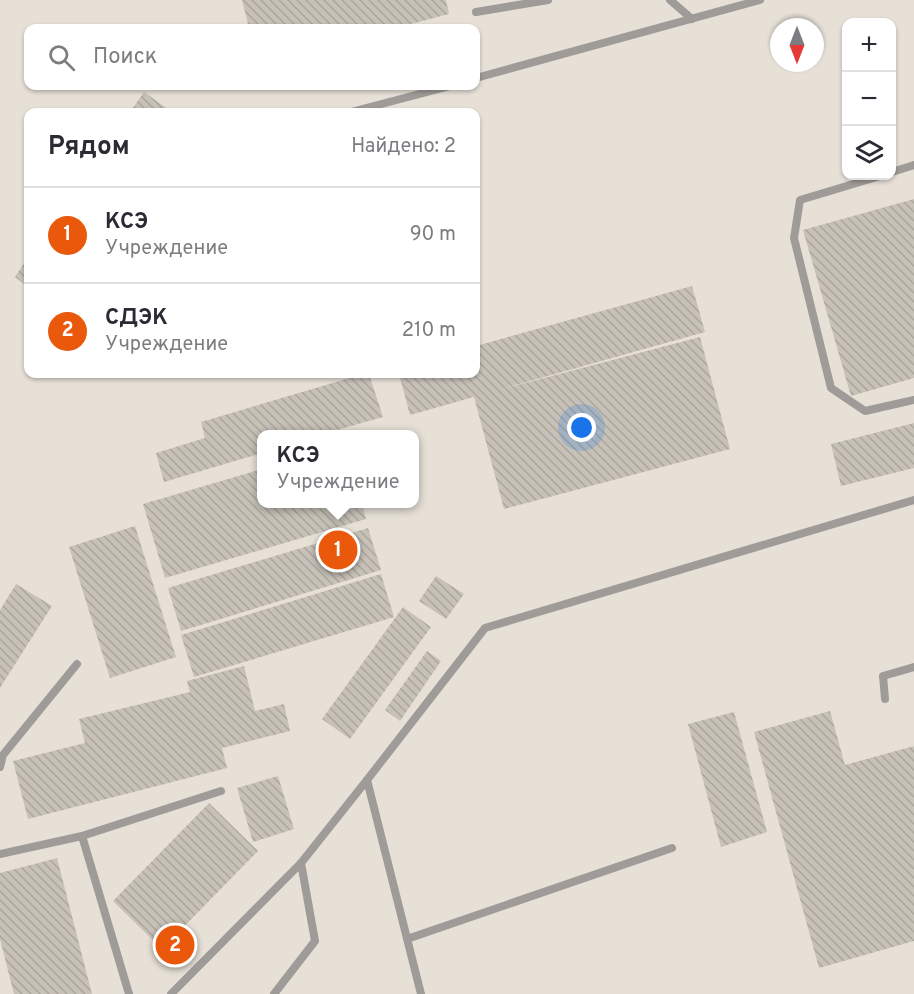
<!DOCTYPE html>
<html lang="ru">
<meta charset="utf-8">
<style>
body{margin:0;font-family:Overpass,sans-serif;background:#f2f2f3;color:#2b2b33}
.controls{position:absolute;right:18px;top:18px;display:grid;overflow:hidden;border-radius:12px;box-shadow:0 2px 4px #0004}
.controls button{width:54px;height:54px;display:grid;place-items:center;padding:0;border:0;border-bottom:2px solid #e1e1e2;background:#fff;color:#2b2b33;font:30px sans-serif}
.compass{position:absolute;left:770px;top:18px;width:54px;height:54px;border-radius:50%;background:#fff;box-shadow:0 2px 4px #0004;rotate:180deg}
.you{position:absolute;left:582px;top:428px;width:21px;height:21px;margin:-15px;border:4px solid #fff;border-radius:50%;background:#1a73e8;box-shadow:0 0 0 9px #1a73e833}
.badge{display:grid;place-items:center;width:39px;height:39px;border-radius:50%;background:#ea580c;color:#fff;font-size:20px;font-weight:700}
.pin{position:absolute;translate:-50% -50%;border:3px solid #fff;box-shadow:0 2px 6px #0006}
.popup{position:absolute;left:257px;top:430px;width:162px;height:78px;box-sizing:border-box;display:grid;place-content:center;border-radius:12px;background:#fff;filter:drop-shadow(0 2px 4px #0005);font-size:20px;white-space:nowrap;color:#7c7c81}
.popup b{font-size:22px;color:#2b2b33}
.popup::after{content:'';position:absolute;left:50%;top:100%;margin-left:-12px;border:12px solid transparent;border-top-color:#fff}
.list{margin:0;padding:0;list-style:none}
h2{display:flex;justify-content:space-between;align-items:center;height:78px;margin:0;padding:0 24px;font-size:26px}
h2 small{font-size:20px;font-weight:400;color:#7c7c81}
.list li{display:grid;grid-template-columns:39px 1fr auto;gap:18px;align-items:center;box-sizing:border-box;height:96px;padding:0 24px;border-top:2px solid #e1e1e2}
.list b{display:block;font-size:22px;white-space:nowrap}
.list p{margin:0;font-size:20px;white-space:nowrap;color:#7c7c81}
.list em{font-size:20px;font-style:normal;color:#7c7c81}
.icon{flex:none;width:33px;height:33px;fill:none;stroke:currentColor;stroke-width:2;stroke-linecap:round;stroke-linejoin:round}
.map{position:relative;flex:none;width:914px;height:994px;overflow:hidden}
.search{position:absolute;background:#fff;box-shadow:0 2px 4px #0004;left:24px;top:24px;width:456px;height:66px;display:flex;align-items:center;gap:15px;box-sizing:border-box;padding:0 21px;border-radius:12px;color:#7c7c81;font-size:22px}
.panel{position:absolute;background:#fff;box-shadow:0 2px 4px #0004;left:24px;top:108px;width:456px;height:270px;border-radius:12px}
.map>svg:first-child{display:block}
</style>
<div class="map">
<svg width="914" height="994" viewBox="0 0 914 994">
<defs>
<pattern id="building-back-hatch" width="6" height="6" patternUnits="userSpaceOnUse" patternTransform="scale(1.5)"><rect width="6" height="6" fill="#c7c1b8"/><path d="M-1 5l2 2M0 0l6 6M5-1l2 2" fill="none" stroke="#aba69e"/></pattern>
</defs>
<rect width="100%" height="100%" fill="#e6e0d7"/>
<path fill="url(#building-back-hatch)" d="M242,0H446L449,14L396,28H249Z
M144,92L172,112H130Z
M914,199V378L851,396L803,230Z
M28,257V287L15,277Z
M692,286L705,332L502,389L700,337L730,449L504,509L474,397L410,415L399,374H476V346Z
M363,374H369L383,417L323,434H262V453L164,482L156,453L205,438L201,422Z
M914,423V468L841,486L831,444Z
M262,469V504H362L366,519L165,578L143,504Z
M135,526L176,657L110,678L69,547Z
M368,528L381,570L181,631L168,588Z
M381,574L394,617L194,677L181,635Z
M436,576L464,594L446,619L419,601Z
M16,584L52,606L0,688V610Z
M403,607L431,627L350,739L322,719Z
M427,651L441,661L400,721L385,710Z
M244,666L255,711L284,704L290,731L222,748L227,768L28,819L13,761L85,743L79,719L190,692L187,681Z
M830,711L845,765L914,746V941L819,968L754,732Z
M734,712L767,832L721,847L688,724Z
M278,776L294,829L253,842L237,788Z
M209,803L258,851L162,949L113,901Z
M57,858L92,994H14L0,939V873Z"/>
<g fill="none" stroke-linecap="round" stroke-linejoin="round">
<path stroke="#9f9b99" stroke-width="8" d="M670,0L692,19
M476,12L548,0
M476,78L760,0
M351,112L450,86
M892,172L914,165
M880,176L800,200L794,238L831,388L865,411L914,400
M885,699L883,676L914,667
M0,767L3,755L77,664
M367,780L421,994
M0,854L82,836
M407,939L672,848
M129,994L82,836L221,791
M171,994L301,863L367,780L485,628L914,500
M274,994L315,941L301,863"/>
</g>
</svg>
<div class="controls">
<button>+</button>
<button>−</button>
<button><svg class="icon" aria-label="layers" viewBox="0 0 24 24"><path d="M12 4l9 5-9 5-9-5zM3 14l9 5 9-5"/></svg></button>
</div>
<svg class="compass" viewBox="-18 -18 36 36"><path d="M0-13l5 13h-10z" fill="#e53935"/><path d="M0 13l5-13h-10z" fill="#7c7c81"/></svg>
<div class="you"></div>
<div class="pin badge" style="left:338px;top:550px">1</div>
<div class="popup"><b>КСЭ</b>Учреждение</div>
<div class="pin badge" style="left:175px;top:945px">2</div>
<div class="search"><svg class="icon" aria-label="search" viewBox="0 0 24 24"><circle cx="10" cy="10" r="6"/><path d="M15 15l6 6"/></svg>Поиск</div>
<section class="panel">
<h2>Рядом<small>Найдено: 2</small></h2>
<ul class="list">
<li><span class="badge">1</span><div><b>КСЭ</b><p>Учреждение</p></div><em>90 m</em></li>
<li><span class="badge">2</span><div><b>СДЭК</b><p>Учреждение</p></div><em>210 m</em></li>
</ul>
</section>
</div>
